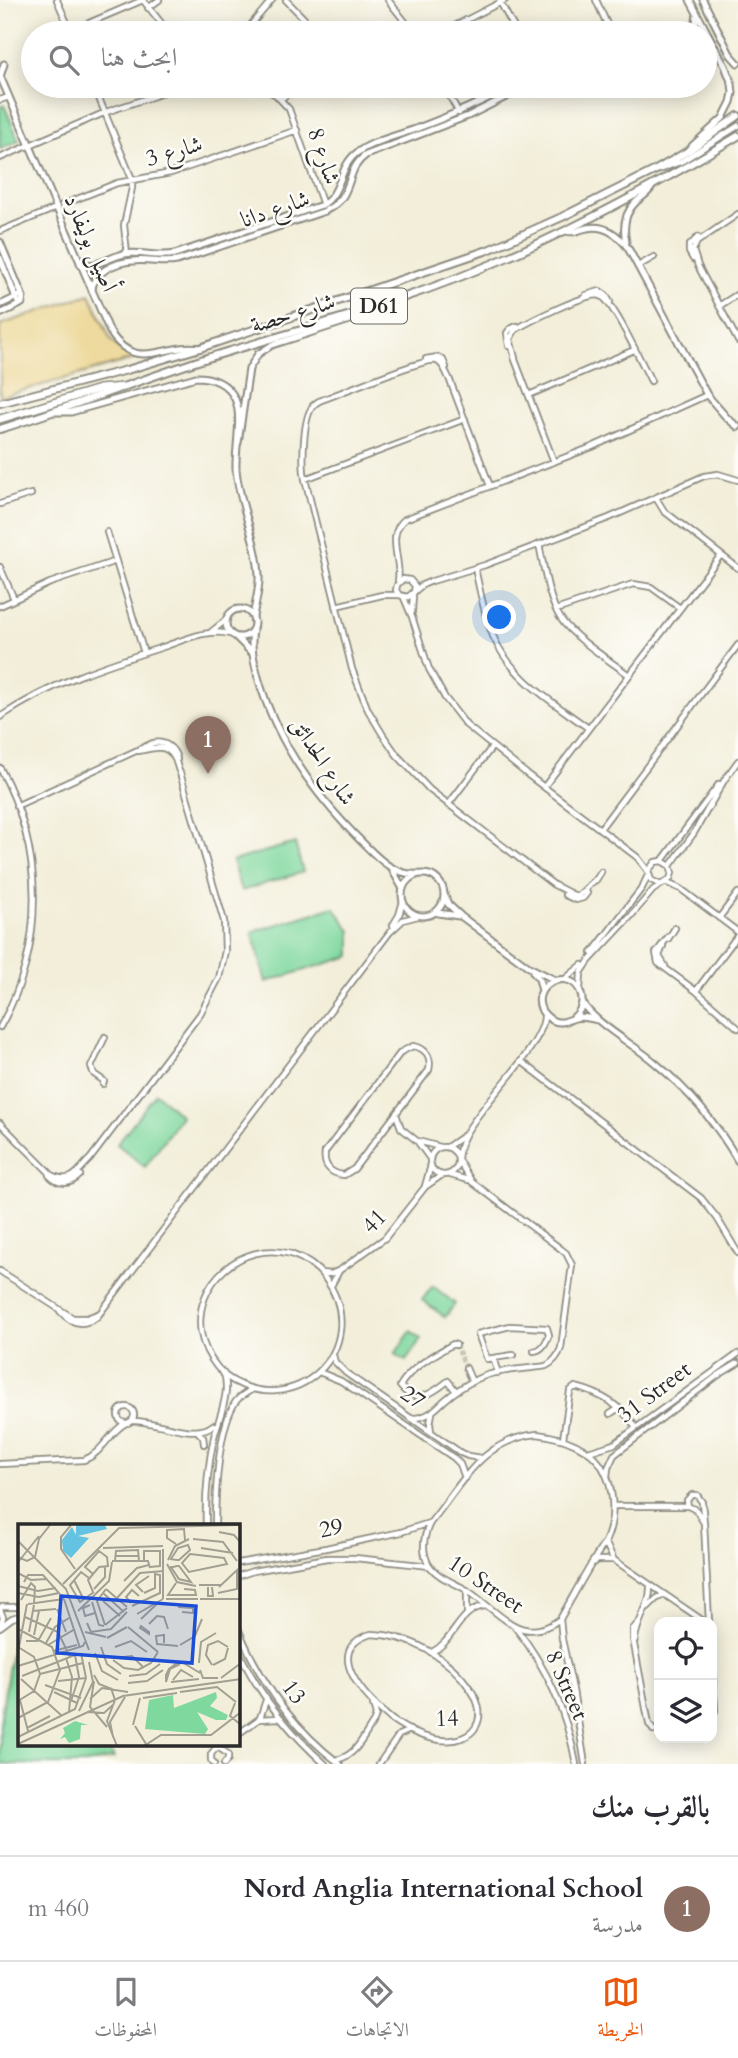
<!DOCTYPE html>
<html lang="ar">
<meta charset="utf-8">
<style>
body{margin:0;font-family:Cardo,Amiri,serif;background:#f7f7f7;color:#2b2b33;direction:rtl}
.controls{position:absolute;right:21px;bottom:21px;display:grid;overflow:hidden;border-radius:14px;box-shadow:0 4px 18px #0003}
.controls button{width:63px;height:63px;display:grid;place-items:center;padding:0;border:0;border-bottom:2px solid #e1e1e2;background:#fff;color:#2b2b33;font:35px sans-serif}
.you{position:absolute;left:500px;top:618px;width:24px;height:24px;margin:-18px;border:5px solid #fff;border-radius:50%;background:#1a73e8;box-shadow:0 0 0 10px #1a73e833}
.badge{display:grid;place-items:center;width:46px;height:46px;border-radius:50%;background:#ea580c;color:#fff;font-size:23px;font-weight:700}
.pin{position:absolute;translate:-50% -58px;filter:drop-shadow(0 2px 4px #0008)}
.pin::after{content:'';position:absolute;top:37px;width:24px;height:21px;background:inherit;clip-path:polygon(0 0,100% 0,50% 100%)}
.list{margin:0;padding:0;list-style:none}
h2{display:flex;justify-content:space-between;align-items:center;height:91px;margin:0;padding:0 28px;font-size:30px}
h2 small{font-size:23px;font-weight:400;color:#7c7c81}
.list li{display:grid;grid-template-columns:46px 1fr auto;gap:21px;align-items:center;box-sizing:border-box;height:105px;padding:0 28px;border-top:2px solid #e1e1e2}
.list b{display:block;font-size:26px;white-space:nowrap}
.list p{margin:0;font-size:23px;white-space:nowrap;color:#7c7c81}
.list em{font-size:23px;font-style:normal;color:#7c7c81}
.icon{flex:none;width:38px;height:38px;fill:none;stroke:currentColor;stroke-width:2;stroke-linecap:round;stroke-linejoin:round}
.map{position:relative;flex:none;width:738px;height:1764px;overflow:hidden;direction:ltr}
.search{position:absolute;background:#fff;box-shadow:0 4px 18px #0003;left:21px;right:21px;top:21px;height:77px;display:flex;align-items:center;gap:18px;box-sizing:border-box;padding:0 24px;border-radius:38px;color:#7c7c81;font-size:26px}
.sheet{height:196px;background:#fff}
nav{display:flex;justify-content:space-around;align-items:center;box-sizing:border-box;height:98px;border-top:2px solid #e1e1e2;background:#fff;font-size:19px;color:#7c7c81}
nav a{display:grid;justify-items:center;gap:4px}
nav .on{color:#ea580c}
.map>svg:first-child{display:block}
</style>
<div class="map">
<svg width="738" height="1764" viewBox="0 0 738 1764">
<rect width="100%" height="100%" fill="#fdfcf7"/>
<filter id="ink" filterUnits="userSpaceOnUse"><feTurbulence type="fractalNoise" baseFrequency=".0143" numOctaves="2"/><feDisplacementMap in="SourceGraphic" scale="14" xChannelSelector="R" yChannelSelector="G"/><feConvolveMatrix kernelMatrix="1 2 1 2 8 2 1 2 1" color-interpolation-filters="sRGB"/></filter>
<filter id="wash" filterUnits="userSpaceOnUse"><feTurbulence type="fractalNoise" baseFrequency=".00686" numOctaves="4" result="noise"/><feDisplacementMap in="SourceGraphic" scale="28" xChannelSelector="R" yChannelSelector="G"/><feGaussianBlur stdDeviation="1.57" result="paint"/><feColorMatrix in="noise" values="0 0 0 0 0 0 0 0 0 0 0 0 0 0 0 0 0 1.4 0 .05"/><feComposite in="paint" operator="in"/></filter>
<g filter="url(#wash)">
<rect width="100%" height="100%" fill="#f2eed9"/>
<path fill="#7fd89e" stroke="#558264" stroke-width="2" d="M4,105L19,141L0,149V107Z
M295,843L303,872L241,891L232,861Z
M334,907L351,931V956L266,982L252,932Z
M156,1093L181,1116L145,1167L117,1144Z
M433,1286L455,1304L445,1317L422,1300Z
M411,1331L421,1339L406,1361L395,1354Z
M19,1632V1745H107L114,1758L86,1764H0V1723L14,1633Z"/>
<path fill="#eeda9e" stroke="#8c8264" stroke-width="2" d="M90,294L111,340L121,351L137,358L0,397V325Z"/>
</g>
<g filter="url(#ink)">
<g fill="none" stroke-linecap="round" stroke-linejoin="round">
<path stroke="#cac7b6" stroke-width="4.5" stroke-dasharray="4.5 2" stroke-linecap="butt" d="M456,1345L466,1368"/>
<defs>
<path id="minor" d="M57,0L71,32
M143,0L169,33
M286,0L318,33
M388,0L414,33
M596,0L611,33
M500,2L517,33
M148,8L159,0
M70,31L143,0
M244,33L272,0
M441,33L505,0
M94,86L132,179V188L124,225L127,254
M260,86L276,95L289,109L323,205
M444,86L459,113
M281,99L291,91L305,86
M0,100L9,97
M0,158L106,112L154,96L176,86
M62,205L117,183L171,173L297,130
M738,214L697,242L693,250L698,266L738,341
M0,231L56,208
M693,259L689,252V246L698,237
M638,266L654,257
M586,295L600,291L606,295L610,302
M719,306L738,294
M509,346L507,333L510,329L517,326
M514,357L554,462
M515,358L510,339L515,330C528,322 589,291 601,296C613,301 643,366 651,381
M426,359L438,357L443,360L446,367
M529,395L634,350
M305,479L465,419
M490,486L449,378C446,373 444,364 437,361C426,356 337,395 319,401C315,404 313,404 311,409C303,422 302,464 305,479L352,669L368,710L383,735L397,755L430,790L554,885C584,899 571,901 596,879
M656,498L664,511L738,568
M0,504L31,494
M107,532L144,653
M539,544C544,567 548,600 561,619C574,638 610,661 629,675
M0,567L14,599
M475,568C480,591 484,615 493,636C511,678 553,702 588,728
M398,581C402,560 385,535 405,519L592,447L707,395
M414,592L415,586L410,580L403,579L397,585L396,590L399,595L408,597L422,585L432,581L485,565L609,518L704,476L718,474L738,480
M404,598L412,617L429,669L445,698L466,725L528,775L637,857L648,871
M0,606L50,583L116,561
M336,606L382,595H399
M556,610L633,584L651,587L680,608
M412,612L413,595
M211,632L227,619
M0,717C53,682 103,666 163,647C184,640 208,628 230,634
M0,768C44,849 46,946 0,1027
M544,787L721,555
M448,805L492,747
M16,806L153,743C165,741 174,747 177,759
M600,829L738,645
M662,861L719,784
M670,866L694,833L725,779L738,761
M596,880L601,872
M667,883L681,889L738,932
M565,895L576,900L583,898L587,893
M719,918L738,893
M393,925L399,915L403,901
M668,937L656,953L658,963L696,991L738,1028
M668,939L675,928
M663,946L659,956L665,966
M592,953L642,888L648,875
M565,979L582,965
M580,990L581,973L589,961L631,916L653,890L670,879L672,873L670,866L662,861L655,862L648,871L651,880L659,884
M696,991L738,935
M413,1046C426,1048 432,1057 429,1070L354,1169L344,1175C330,1174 323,1165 325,1152L401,1052Z
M521,1061L701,1198L717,1218L738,1253
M103,1084L104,1081L94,1074L91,1067L105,1037
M396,1114L401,1128L417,1141L430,1159
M0,1123L53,1176C74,1184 77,1171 90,1159L200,1014L219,978L225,951L224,921L180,773C177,768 177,762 174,757C165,742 151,749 138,751
M418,1141L440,1147
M430 1161a14 14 0 1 1 28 0a14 14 0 1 1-28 0Z
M447,1147L463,1136
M458,1158C459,1151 461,1143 464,1137C479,1105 546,1045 544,1014
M49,1175C58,1185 70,1186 80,1175
M450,1175L468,1180
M425,1186L431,1165
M0,1271L73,1318H87L100,1313
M321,1273L331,1274L340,1270L385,1238L425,1187L442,1175
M331,1286L339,1271
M60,1311C71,1324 83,1327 97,1317L390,932L403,920L418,916
M456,1345L453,1344C434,1355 411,1367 400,1386C416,1406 433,1393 448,1381L456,1391
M333,1355L335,1362L346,1373L461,1453L468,1456L481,1458
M513,1355L487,1359L478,1334L510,1326L547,1328L549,1335C546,1342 543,1350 534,1351
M493,1358L498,1373
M466,1368L472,1382
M319,1372L341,1381L454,1458L460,1464L465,1478
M118 1415a8 8 0 1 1 16 0a8 8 0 1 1-16 0Z
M610,1414L619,1408
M413,1418C428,1418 434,1410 445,1400C454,1392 465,1385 477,1379C498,1369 523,1370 546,1366C554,1362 558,1357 561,1348L572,1265L566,1253L561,1249L472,1182L458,1160
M131,1421C155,1419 194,1441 213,1425
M431,1431L430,1424L432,1413
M199,1433L203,1437L204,1444
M537,1434C555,1436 572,1441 587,1451C614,1470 618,1512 606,1540C602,1548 596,1555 592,1563C581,1581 571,1600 560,1619C549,1627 538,1632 524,1629C507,1626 482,1599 465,1589C453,1582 437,1577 429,1565C421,1551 423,1537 430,1523C463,1483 481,1440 537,1434Z
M563,1439L570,1391L575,1387C600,1393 622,1406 636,1428
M588,1452L614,1444L738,1354
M0,1464L84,1460C103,1453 109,1432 126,1423
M607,1477L608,1468L614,1455L717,1376L738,1363
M692,1495H697L702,1502L704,1523L696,1510L688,1506L687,1500Z
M613,1506H688
M704,1523L709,1622
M206,1526C205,1495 208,1466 214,1437C218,1421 225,1406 226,1390C226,1386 226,1378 224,1374C222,1371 219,1370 217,1367C209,1357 203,1346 201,1333C193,1283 242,1240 291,1254C305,1259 317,1267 325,1278C375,1346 294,1426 224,1375
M215,1526C215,1496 218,1424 237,1400C241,1396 246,1393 251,1390
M605,1542L614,1560L705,1622
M238,1563L326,1548L401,1532L429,1523
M591,1564L598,1560H613
M238,1576L253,1571L327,1558H355L430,1566
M467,1590V1612
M0,1607H19
M648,1607L656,1599L663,1595
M0,1610L3,1617L0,1626
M560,1619L562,1639L573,1690L585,1764
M639,1622L633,1629V1639L649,1724L653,1730L659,1731
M0,1627L12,1618L19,1616
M515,1627C547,1667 567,1714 576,1764
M238,1628C260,1682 294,1729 340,1764
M371,1634C410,1635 449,1657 471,1690C490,1718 475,1744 440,1740C423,1738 405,1729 391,1719C368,1701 319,1650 371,1634Z
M635,1640C636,1621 651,1606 650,1586
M238,1650C259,1695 288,1731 325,1764
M432,1652C455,1641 459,1607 487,1606
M712,1666L715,1710L712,1719
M260,1718L266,1700
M238,1734L259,1719L279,1718
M335,1760C356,1757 363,1737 374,1721L376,1715L373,1705
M214,1764L211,1760V1754L216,1748H219L228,1754V1759L224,1764
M379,1764L399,1735L410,1730"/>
<path id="tertiary" d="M690,0L725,66L732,84L733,93L731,102L723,118L692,146
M703,0L730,54L738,63
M690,33L695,28L697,14
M0,76L110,332C137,374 165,342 200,348
M0,77L4,64
M566,231C574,233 576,231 583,229C602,223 617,233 628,248L707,395L727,418L738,427
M0,242L23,297L22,303L19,305
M626,242C623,228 624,214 635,203C641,197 647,195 652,187
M0,258L19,305
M80,263C95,269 109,257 124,254C141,251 158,258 175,254L322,205C343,193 338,166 358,152C372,141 400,135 418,128C450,116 482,102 512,86
M92,291C92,272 116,262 133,261C148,259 162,264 177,261L325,211C332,207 339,203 343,196C352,181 350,166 366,155L468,116L528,86
M0,305L19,296
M0,314L19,305
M56,412H71L196,377C212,377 228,383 235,399C243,416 235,449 236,469C239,505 257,539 259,575C260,589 255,603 253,617
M238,443L249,369L258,354L272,345L353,319L360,313
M226 623a14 14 0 1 1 28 0a14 14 0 1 1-28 0Z
M253,630C250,647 254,661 258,677C276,741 317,798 364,844C379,859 395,876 418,874
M236,637L251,652
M393,871L403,889
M402 895a21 21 0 1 1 42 0a21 21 0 1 1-42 0Z
M444,894L448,904L462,917L529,967L555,980
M438,913L459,916
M533,972L539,979L542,991
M582,1002C593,1022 634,1045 653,1061C687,1089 716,1122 738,1161
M573,1018C580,1012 584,1004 581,994C572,965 528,984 542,1011C545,1015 549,1019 554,1021C563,1024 568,1020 575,1018C582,1016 590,1018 597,1020"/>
<path id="secondary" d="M658,170L682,161L738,126"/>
<path id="primary" d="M0,403L127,370L200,348L488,250L562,217L654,171L688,151L738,116
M0,429C68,408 134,382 201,360C267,339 334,322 399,299C519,259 630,201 738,136"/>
<path id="motorway" d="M0,419L99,389L124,387"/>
</defs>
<use href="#minor" stroke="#8e8c82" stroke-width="8"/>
<use href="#tertiary" stroke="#8e8c82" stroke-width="9"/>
<use href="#secondary" stroke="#8e8c82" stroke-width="9"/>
<use href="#primary" stroke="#8e8c82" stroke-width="10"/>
<use href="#motorway" stroke="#8e8c82" stroke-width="10"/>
<use href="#minor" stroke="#fff" stroke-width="4.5"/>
<use href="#tertiary" stroke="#fff" stroke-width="5"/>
<use href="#secondary" stroke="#fff" stroke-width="5"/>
<use href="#primary" stroke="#fff" stroke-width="6"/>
<use href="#motorway" stroke="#fff" stroke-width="7"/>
</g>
</g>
<g text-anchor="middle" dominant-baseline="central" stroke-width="5" stroke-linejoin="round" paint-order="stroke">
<rect fill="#fdfcf7" stroke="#6a6a68" stroke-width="2" x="351" y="288.5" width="56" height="35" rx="5"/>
<g font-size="21" font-weight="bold" fill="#2b2b2b">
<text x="379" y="306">D61</text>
</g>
<g font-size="23" fill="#2b2b2b" stroke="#fdfcf7">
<text transform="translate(174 151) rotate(-16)">شارع 3</text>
<text transform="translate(324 156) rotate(71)">شارع 8</text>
<text transform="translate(275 209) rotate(-19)">شارع دانا</text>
<text transform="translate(91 243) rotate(67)">أصيل بوليفارد</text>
<text transform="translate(293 313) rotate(-17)">شارع حصة</text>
<text transform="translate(323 761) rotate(57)">شارع الحدائق</text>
<text transform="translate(374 1221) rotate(-46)">41</text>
<text transform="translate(654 1392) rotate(-37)">31 Street</text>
<text transform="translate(413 1397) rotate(34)">27</text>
<text transform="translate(331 1528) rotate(-12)">29</text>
<text transform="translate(486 1584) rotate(34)">10 Street</text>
<text transform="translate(567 1685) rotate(66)">8 Street</text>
<text transform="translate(294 1692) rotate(53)">13</text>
<text transform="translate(447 1718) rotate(-2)">14</text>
</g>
</g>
<g transform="translate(18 1524)">
<rect width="222" height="222" fill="#f2eed9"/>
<path d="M198,168L199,174L192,182L210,191L208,196H198L179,188L190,205L187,210L127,205L131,176L155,171L156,184ZM57,197L70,201H63L62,215L51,219L47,213L42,215L47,209L45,204Z" fill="#7fd89e"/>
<path d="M58,1H87L89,5L60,12L71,14L53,34L45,27L44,16L54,3L58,11Z" fill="#64c3e2"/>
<path fill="none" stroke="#a2a093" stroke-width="2" d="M53,1L43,13V25L57,45M201,8L216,11L223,19M175,15L205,18L219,37M0,17L48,65L71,126M158,20L149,14V6L166,5L167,16M85,24L145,22M183,24L215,29M172,30L206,34L209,40L171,48L164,39ZM97,32H121M0,33L9,37L17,33L21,15L32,1M152,35L159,36H161L172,26L170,21L160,24L153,35M150,36L157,22L171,15M1,37L21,12M94,37H130L132,44M97,37L98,27L120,26L121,37M126,37V27H142V42L132,43M149,40L159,58L178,62M152,43H155L159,42H161L173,58L161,55L153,43M0,49L13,56L29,55M75,50L67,43L81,27L89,33L90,42M71,54L63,48L52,61L62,78L76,68M56,56L66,76M106,57L119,44L131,41M158,59L150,71H178L177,66L166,65M45,60L101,4L221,1M181,61H203M0,62L20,67L38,64M190,63V72H195L194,63M76,65L87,53V43M88,65L109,83M75,68L70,56L81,43L91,42M125,68L118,61L131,52M0,69L21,73L41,69L25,51H10L6,58M85,69L106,88M126,69L137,64V49M200,69L219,65V46L201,63M99,74L122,49L146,47M46,75L62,124M145,75V25M148,75H180M182,75H223M3,76L13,59L17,63L16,79M85,77L102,92M74,78L81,101L86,102M113,79L108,73L114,66L121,72M10,80L46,75M72,81L65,84L67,92L77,89M114,82L142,69V51L137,50M160,83L175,84V89L164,88M39,85L48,108M14,87L38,85M60,87L91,57L94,38M119,90L145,75M7,93L40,108L52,133M123,95L141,78M69,99L73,108L93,105L109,88M131,100L139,92L146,93L150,105M87,101L79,77L88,65M87,101L109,84M123,102L131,108V110L122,104ZM110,103L140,128M0,105L34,123L42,146L30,178L0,194M11,108L16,81M67,108L88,113M16,111L21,87M89,114L109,103M8,117H20L33,94M28,119L37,103L51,94M146,119V111L138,112L139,120L160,122M30,121L57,105M162,121L177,112L184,95M0,123L16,133L22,150L16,167L0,177M1,123L9,80M83,123L89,140L103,150M97,123L113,117L129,128M35,127L59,121M77,129L84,147L100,156M48,134L54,153L51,188M96,134L114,132L126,144M95,136L106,144L120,146L133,139L140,128M162,138L156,141L151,145L148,151V158L152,145L162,140M164,138L182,149M181,139L183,118L198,109M194,141L188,131L190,121L200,117L210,123M195,141L207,135L210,124M0,142L65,122L67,118M182,146L185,154H200M22,150L65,139M76,151L81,160L96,166M4,152L57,131M111,152L128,150L142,140M203,154L223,139M3,155L43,191M155,156L163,146L175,153M40,157L68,154M76,157L72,183L89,203M153,158L181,155M110,159L129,157L145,146M27,161L63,174M93,164L97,176L89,197L99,222M36,168L59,179M162,168L199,163L218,178M125,174L159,169M72,175L84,164L110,168M2,176L10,207M53,177L61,153L57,131M217,179L212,192L223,201M61,187L75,158L71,138M69,188L86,189L96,180M115,201L122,174M117,202L128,220M9,204L32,192M0,213L57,185L68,154L63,129M95,213L92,198L107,173M0,220L105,172L223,155M126,222L143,211H193L223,188"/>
<path fill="#1d4ed8" fill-opacity="0.15" stroke="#1d4ed8" stroke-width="3.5" d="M43,72L178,82L174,139L39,129Z"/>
<rect width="222" height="222" fill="none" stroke="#2b2b2b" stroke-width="3.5"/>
</g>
</svg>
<div class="controls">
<button><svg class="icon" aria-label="locate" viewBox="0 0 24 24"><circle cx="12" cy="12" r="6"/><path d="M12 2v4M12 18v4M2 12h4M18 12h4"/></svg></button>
<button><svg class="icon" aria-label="layers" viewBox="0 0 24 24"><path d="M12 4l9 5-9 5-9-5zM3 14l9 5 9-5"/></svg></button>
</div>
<div class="you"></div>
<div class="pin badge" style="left:208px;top:774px;background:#8d6e63">1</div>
<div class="search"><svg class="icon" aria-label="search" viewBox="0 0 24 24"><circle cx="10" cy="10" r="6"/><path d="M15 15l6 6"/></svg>ابحث هنا</div>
</div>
<section class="sheet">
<h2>بالقرب منك<small></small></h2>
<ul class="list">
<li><span class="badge" style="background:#8d6e63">1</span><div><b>Nord Anglia International School</b><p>مدرسة</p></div><em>460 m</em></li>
</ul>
</section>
<nav>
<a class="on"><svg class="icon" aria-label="map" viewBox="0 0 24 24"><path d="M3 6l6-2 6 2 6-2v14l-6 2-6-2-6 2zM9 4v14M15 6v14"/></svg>الخريطة</a>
<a><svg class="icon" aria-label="directions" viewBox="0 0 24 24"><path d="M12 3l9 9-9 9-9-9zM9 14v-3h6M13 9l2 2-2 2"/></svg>الاتجاهات</a>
<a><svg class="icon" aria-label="saved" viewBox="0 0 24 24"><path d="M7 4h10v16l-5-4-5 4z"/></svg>المحفوظات</a>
</nav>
